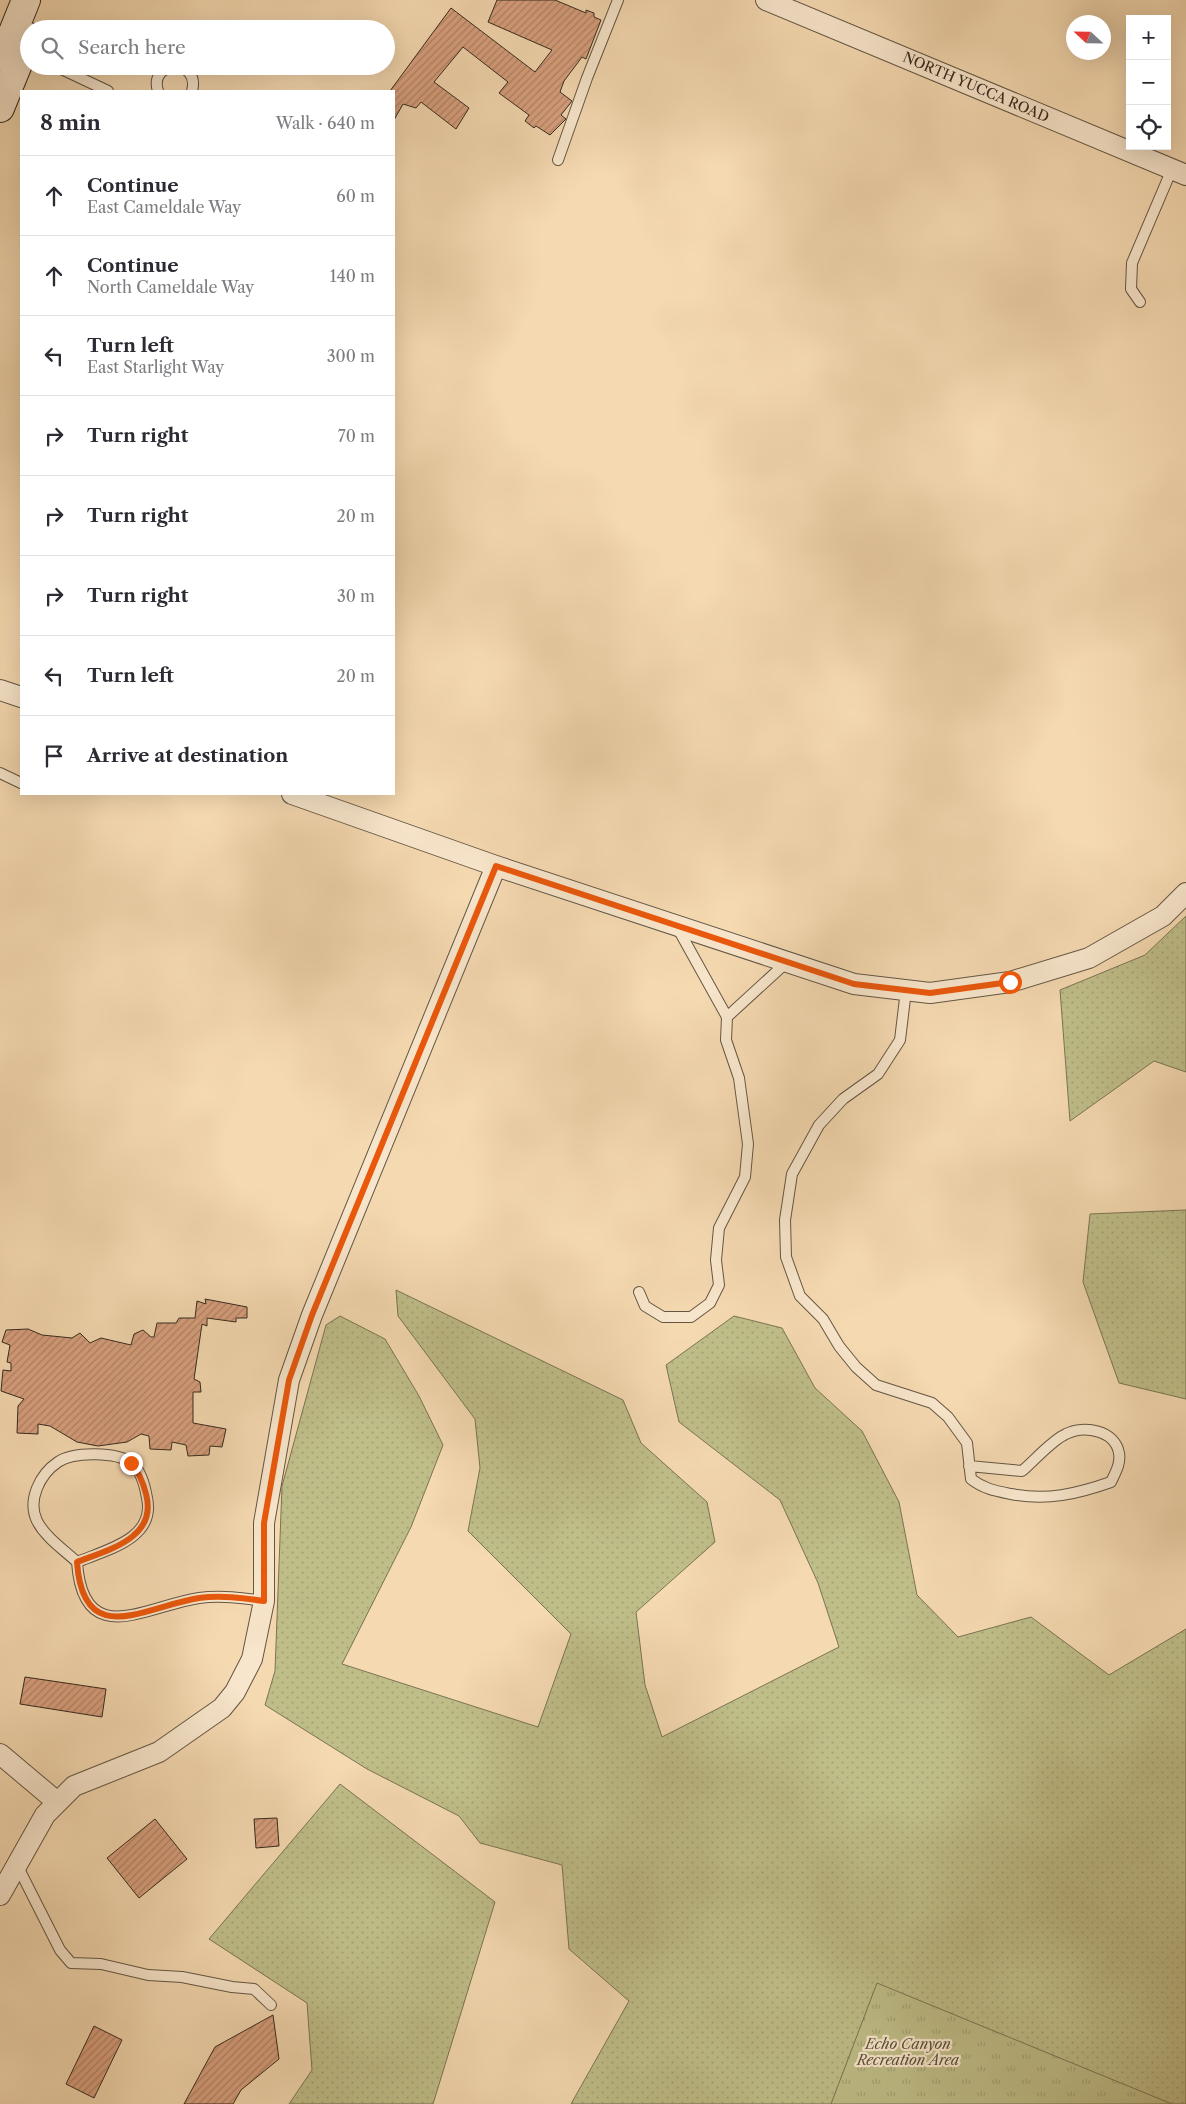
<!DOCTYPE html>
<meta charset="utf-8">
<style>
body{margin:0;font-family:"Libre Caslon Text",serif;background:#f7f7f7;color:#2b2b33}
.controls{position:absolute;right:15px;top:15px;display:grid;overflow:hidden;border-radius:0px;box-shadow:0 5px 20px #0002}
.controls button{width:45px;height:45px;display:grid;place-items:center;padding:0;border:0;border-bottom:1px solid #e1e1e2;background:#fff;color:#2b2b33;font:25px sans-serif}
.compass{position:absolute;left:1066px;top:15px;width:45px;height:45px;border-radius:50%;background:#fff;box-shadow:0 5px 20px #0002;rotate:292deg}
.stop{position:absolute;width:15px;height:15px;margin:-11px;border:4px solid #ea580c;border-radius:50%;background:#fff}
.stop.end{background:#ea580c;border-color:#fff;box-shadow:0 1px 5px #0008}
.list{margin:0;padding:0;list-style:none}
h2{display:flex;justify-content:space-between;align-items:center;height:65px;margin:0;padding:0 20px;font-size:21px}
h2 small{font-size:16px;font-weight:400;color:#7c7c81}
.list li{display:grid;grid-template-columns:32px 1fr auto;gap:15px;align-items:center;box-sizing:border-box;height:80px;padding:0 20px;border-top:1px solid #e1e1e2}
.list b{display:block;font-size:19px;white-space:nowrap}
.list p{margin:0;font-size:16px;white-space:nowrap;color:#7c7c81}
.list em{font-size:16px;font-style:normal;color:#7c7c81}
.icon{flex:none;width:28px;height:28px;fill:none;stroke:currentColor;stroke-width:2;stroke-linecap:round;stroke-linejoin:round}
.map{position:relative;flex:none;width:1186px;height:2104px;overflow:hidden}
.search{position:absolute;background:#fff;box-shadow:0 5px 20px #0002;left:20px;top:20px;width:375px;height:55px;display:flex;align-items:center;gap:12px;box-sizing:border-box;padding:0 18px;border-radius:28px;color:#7c7c81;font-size:19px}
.panel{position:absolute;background:#fff;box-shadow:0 5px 20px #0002;left:20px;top:90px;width:375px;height:705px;border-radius:0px}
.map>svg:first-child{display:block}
</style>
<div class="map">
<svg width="1186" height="2104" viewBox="0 0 1186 2104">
<defs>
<pattern id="grass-dots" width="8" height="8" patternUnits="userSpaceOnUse" patternTransform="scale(1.25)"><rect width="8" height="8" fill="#bfbe89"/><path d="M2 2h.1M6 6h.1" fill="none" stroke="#a5a376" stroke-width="1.8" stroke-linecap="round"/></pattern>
<pattern id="park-tufts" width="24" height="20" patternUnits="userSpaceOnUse" patternTransform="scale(1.25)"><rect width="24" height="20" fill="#bfbe89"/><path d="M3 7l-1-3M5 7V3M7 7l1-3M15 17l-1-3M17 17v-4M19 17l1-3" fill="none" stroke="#a5a376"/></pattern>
<pattern id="building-hatch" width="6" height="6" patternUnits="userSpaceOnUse" patternTransform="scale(1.25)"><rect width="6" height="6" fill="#d9a07f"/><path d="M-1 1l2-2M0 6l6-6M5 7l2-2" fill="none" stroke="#b18367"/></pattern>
</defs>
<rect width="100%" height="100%" fill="#f5d9b1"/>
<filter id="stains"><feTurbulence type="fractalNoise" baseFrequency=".004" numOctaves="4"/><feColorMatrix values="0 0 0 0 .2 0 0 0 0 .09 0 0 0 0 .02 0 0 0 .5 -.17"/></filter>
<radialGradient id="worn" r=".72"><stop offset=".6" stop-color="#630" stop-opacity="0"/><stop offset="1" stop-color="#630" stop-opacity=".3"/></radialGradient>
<path fill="url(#grass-dots)" stroke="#7a7454" d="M1186,916V1072L1154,1061L1070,1121L1060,990L1145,955Z
M1186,1210V1399L1119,1383L1083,1282L1090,1214Z
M396,1290L623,1400L641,1443L707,1502L715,1542L636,1612L645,1685L662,1737L839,1647L818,1583L780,1500L679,1422L666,1365L734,1316L782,1328L815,1388L862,1431L899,1502L917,1595L958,1637L1031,1617L1109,1675L1186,1629V2104H571L629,2001L569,1949L562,1865L480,1843L459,1816L367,1769L265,1705L275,1671L282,1486L326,1325L340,1316L385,1339L419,1396L443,1445L411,1527L342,1664L538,1727L571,1634L468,1531L480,1468L475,1419L398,1316Z
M340,1784L495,1902L433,2104H289L312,2070L307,2003L209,1939Z"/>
<path fill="url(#park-tufts)" stroke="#7a7454" d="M877,1983L1172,2104H831Z"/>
<path fill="url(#building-hatch)" stroke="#342a1e" d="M497,0H555L586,13V10L594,13V17L601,20L586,59L582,57L564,81L560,92L572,101L561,115L566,119L550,135L536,126L534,128L525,121L529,115L499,93L508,82L463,47L434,82L469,108L456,129L421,102L416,108L403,104L394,120V91H390L451,8L535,72L552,50L488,22Z
M205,1299L247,1307V1318H236V1322L207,1318V1326L202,1324L194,1379L200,1382L201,1392H193V1423L226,1429L222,1447L210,1446L209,1455L188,1456L186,1445L172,1442L171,1450L150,1449L149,1436L141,1434L127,1442L98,1446L77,1442L50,1426L38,1424V1434L17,1433L18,1406L24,1399L1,1391L3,1370L11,1371V1363L7,1362L10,1345L2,1342L6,1330L28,1329L42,1335L72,1338L80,1333L90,1343L101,1338L131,1345L134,1334L143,1330L151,1337H154L157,1323H176L179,1318H195L197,1301L206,1304Z
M25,1677L106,1689L102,1717L20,1704Z
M277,1818L279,1846L256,1848L254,1819Z
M155,1819L187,1859L139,1898L107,1858Z
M273,2015L279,2059L241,2090L233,2104H184L215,2047Z
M94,2026L122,2040L94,2098L66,2084Z"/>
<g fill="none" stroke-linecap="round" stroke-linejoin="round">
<defs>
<path id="lane" d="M55,66L108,91
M158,91C148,60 201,58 192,91
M558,160L587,78L618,0
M1140,302L1131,289L1132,263L1172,169
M0,773L21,783
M906,990L900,1040L878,1074L843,1099L819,1125L792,1174L785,1220L786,1257L800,1296L823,1319L839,1346L856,1367L876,1385L932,1403L948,1417L967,1443L971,1479C984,1489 996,1491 1011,1494C1047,1501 1077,1494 1111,1482C1115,1473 1121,1464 1119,1453C1115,1430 1084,1425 1066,1434C1052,1440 1034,1461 1022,1471L969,1466
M727,1017L787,962
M639,1292L645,1306L663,1317H691L710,1303L719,1285L716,1260L719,1228L745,1177L748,1144L739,1078L726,1040L727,1017L677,927
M77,1562C106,1550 156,1539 147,1498C145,1486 141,1471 132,1463C117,1452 74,1451 58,1462C40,1474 27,1500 37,1521C46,1538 63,1549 77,1562C83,1651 146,1606 199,1598C221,1595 243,1598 264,1601
M17,1865L60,1950L71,1963L101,1964L148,1975L182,1977L232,1987L254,1989L271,2005"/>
<path id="street" d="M766,0L1186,175
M0,690L21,697
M292,794L496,866L854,984L930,993L1010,982L1089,958L1163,916L1186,893
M0,1754L56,1801
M0,1895L45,1815L74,1786L159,1752L222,1708L235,1692L252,1659L264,1601V1523L289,1380L312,1315L496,866"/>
<path id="secondary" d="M3,57L26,0
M0,108L29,37"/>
</defs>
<use href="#lane" stroke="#645643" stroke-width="12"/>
<use href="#street" stroke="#645643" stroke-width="22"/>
<use href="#secondary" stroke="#342a1e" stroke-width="30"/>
<use href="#lane" stroke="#f8e6cc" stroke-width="10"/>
<use href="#street" stroke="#f8e6cc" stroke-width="20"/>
<use href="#secondary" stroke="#f8e6cc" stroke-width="28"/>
</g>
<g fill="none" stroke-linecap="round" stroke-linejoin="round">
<path stroke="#ea580c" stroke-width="6" d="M131,1463C139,1472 143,1482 146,1494C158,1538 108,1550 77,1562C83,1651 146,1606 199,1598C221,1595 243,1598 264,1601V1523L289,1380L312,1315L496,866L854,984L930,993L1010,982"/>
</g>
<g text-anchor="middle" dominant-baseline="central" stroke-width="4.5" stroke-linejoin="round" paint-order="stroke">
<g font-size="14" fill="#342a1e" stroke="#f8e6cc">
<text transform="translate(976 87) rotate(23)">NORTH YUCCA ROAD</text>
</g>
<g font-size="14" font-style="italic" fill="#574f39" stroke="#f8e6cc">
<text x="908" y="2044">Echo Canyon<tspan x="908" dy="16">Recreation Area</tspan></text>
</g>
</g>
<rect width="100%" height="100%" filter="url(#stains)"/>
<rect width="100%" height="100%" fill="url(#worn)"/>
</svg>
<div class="controls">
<button>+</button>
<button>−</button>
<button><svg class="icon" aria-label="locate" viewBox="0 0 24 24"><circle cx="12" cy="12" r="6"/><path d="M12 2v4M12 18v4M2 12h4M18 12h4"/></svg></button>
</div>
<svg class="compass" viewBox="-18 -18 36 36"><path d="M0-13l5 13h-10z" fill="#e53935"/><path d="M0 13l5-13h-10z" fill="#7c7c81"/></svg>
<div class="stop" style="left:1010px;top:982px"></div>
<div class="stop end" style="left:131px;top:1463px"></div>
<div class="search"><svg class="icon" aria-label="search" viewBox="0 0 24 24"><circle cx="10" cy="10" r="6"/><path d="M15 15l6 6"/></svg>Search here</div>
<section class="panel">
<h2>8 min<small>Walk · 640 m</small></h2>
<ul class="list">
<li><svg class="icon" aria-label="ahead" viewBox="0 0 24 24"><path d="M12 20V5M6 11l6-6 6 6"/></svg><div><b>Continue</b><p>East Cameldale Way</p></div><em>60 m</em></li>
<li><svg class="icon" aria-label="ahead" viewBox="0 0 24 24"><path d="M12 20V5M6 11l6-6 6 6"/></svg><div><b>Continue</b><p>North Cameldale Way</p></div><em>140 m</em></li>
<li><svg class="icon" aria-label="left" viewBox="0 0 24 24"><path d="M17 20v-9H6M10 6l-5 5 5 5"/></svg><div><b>Turn left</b><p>East Starlight Way</p></div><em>300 m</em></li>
<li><svg class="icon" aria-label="right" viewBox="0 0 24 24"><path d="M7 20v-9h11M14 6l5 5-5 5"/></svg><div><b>Turn right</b></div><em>70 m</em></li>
<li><svg class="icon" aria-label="right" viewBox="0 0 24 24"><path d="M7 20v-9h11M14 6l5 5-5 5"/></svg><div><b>Turn right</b></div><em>20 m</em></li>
<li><svg class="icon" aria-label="right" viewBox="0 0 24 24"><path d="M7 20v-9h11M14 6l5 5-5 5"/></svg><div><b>Turn right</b></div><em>30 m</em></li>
<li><svg class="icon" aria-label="left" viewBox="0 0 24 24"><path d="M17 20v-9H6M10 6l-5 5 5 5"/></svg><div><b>Turn left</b></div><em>20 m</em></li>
<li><svg class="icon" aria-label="arrive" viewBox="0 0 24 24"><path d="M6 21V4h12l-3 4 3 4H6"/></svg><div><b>Arrive at destination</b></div></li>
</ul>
</section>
</div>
